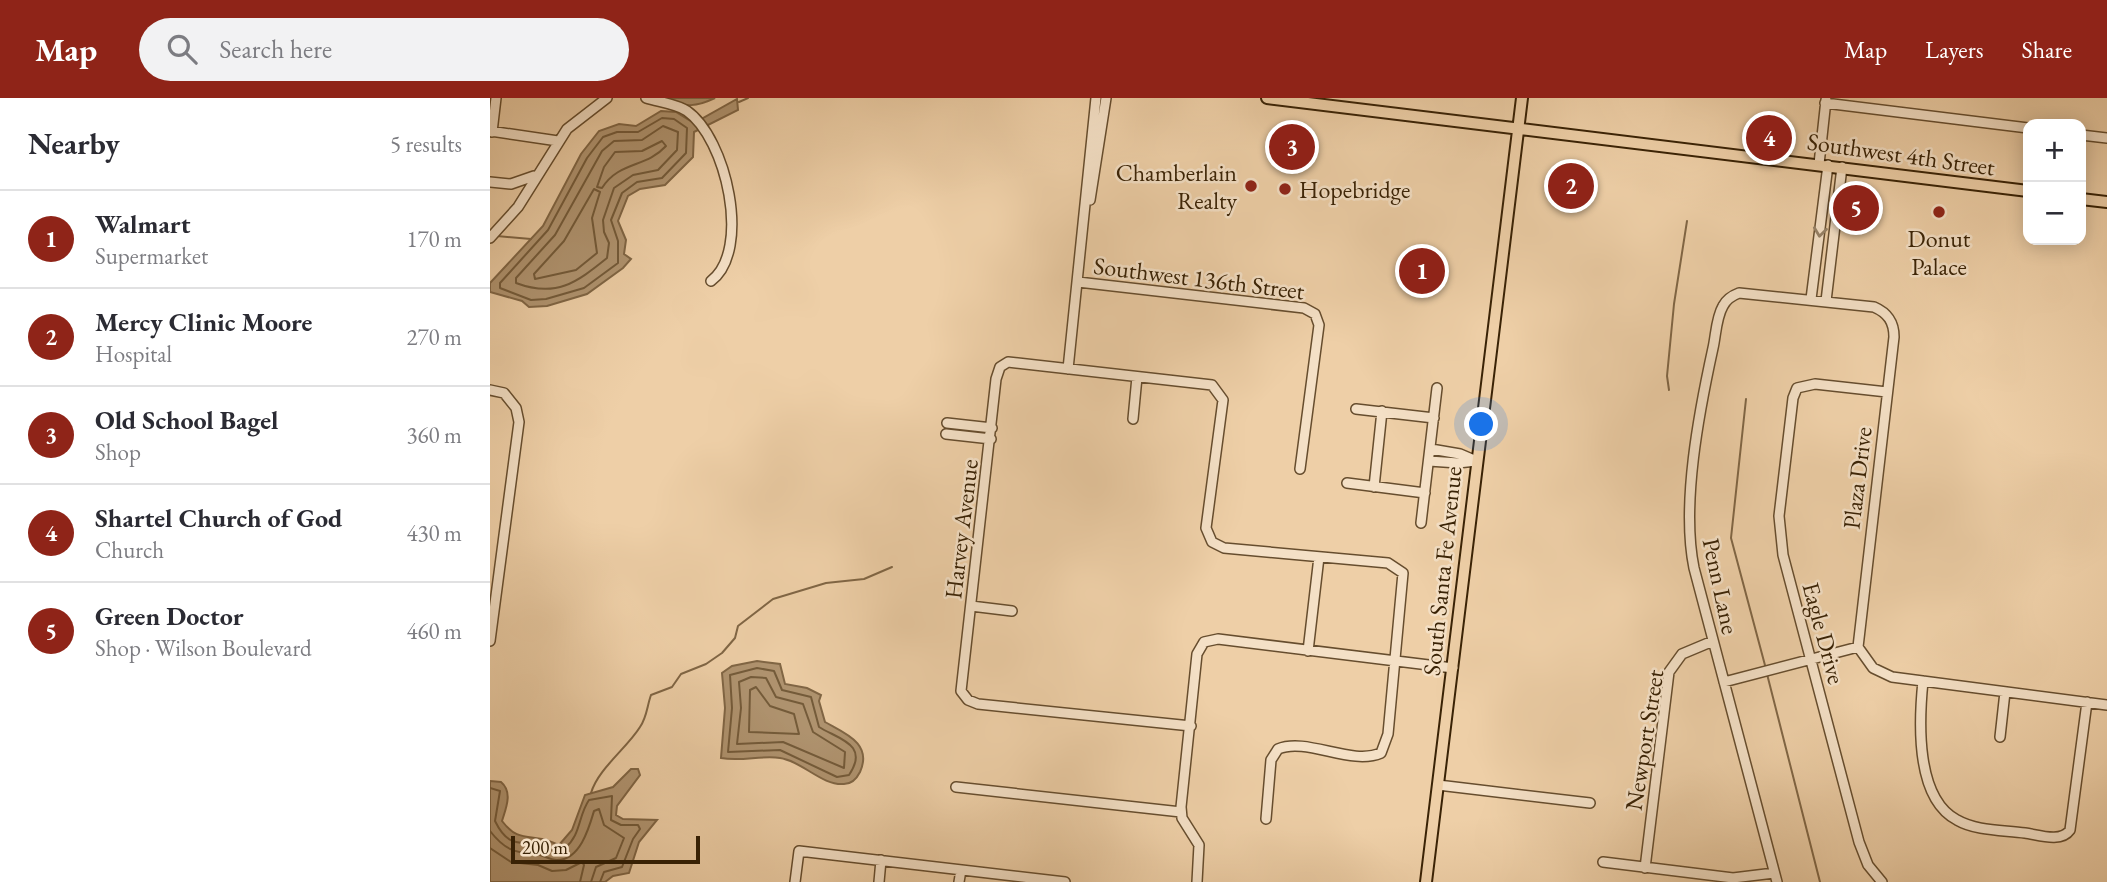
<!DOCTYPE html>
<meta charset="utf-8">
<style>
body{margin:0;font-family:"EB Garamond",serif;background:#f2f2f3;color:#2b2b33}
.controls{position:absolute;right:21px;top:21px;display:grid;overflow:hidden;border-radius:14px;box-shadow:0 4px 18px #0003}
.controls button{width:63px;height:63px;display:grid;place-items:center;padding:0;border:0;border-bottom:2px solid #e1e1e2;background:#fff;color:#2b2b33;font:35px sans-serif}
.scale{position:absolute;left:21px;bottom:18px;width:189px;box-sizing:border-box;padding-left:7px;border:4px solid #392205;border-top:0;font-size:19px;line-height:24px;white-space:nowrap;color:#392205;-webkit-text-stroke:5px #f4e0c6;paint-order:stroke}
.you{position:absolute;left:992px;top:327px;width:24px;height:24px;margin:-18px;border:5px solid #fff;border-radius:50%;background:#1a73e8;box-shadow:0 0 0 10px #1a73e833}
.badge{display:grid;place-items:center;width:46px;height:46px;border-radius:50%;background:#8f2418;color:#fff;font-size:23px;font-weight:700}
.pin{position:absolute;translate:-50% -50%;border:4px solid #fff;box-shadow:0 2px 7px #0006}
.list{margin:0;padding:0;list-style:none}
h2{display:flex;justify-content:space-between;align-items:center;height:91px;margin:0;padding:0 28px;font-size:30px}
h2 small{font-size:23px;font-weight:400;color:#7c7c81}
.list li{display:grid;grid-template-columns:46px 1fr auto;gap:21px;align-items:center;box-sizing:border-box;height:98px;padding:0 28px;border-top:2px solid #e1e1e2}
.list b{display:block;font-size:26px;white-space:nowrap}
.list p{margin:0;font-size:23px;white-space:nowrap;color:#7c7c81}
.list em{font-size:23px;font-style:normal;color:#7c7c81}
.icon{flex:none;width:38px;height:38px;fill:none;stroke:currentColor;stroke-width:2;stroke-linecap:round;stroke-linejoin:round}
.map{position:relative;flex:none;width:1617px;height:784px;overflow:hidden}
header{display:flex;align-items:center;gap:42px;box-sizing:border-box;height:98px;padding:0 35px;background:#8f2418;color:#fff}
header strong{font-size:33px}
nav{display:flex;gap:38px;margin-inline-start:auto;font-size:24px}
.search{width:490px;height:63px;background:#f2f2f3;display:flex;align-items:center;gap:18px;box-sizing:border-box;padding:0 24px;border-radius:38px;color:#7c7c81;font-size:26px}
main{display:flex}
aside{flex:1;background:#fff}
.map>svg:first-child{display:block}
</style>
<header>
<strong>Map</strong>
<div class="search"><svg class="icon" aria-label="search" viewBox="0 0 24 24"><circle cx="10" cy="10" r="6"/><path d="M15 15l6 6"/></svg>Search here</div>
<nav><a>Map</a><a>Layers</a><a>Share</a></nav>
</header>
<main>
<aside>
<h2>Nearby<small>5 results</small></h2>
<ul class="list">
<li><span class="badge">1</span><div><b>Walmart</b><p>Supermarket</p></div><em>170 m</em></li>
<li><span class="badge">2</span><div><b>Mercy Clinic Moore</b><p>Hospital</p></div><em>270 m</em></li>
<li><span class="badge">3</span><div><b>Old School Bagel</b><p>Shop</p></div><em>360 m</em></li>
<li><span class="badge">4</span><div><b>Shartel Church of God</b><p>Church</p></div><em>430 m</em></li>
<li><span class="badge">5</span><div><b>Green Doctor</b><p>Shop · Wilson Boulevard</p></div><em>460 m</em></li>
</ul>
</aside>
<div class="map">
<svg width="1617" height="784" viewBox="0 0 1617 784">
<rect width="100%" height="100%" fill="#eecfa7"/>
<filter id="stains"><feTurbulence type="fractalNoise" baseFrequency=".00286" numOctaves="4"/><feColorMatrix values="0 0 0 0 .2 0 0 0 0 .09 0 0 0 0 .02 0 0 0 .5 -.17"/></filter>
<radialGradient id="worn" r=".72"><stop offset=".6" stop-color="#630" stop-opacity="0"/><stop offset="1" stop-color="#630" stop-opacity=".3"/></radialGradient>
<path fill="#b09470" stroke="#806645" stroke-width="2" d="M177,0H225C208,8 194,11 177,0Z
M247,1L248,12L204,34L203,59L175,87L150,91L138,98L128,123L136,142L134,156L141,161L133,170L97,196L57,208L39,209L32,203L0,194V185L53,128L91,56L109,33L129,26L146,28L171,13L186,14L204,25Z
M267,563L290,566L295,586L317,590L331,597L329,603L335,624C354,635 383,645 370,674C367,680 362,686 354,686C332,688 312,663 290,660C271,657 251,664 231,660L235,610L232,575L242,568Z
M141,671H148L150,677L127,708L126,717L133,721L167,722L149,744L139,775L123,778L115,784H0V683L11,684C23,694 16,710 12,723C25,740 33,738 52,741C58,742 63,745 69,747L82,732L95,697L123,689Z"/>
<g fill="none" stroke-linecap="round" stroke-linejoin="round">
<path stroke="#745b3a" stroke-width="2" d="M172,20L184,21L197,30L196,55L172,80L147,84L132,95L121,122L128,143V165L94,190L56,201L41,202L10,190V185L58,132L97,60L113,39L127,34H148Z
M173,28L188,34L187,52L168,72L143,77L124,90L113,122L114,134L119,145L117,160C86,185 66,200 26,185V180L65,137L112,53L124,43L152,42Z
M172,43L176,48C156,70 129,63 112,90L107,89L114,69L125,54L152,53Z
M104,91L110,94L102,120L107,155L86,172L45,181L44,176L74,143Z
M267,570L284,573L292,592L321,599L329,629C348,641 380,646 359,677L347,679L290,652L238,654L242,610L240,577Z
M261,579L276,580L286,599L313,606L323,634L355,654L354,670L293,644L247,646L251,610L249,584Z
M266,589L280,608L304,616L309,636L259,634L260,592Z
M0,690L10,693L5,723C20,754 33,740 55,749C63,752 67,757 75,750C91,737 88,718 99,702L122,698L121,722L131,727H148L150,731L143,741L132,769L114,774L110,784
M0,733C14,751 24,755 46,756C54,757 59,762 67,762C90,762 99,730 104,713L109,711L114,727L134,740L126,760L106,769L101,784
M0,750L21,764L48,767L62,773L76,772L92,764L94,767L90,784"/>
<path stroke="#806645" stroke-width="2" d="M249,4L258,0
M7,138L41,141
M1179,292L1177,278L1184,206L1197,123
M1256,301L1241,440L1276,571
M1277,576L1330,784
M101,695C108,671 137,650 150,629C157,619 157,608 161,597L182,589L191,576L216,566L232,555L245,540L248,528L283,501L336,485L374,481L402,469"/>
<defs>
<path id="minor" d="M156,0C169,4 187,6 197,13C236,40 262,152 221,183
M1335,5L1538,30
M0,33L68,43
M2,34L6,0
M1591,37L1617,40
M1329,66L1336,2
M0,84L21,86L44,78
M600,102L616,0
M0,140L28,109L77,31L117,0
M588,184L814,210L825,216L829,227L810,371
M1321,201L1338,67
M1336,203L1352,69
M578,271L606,0
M0,292L14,295L26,310L29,324L0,543
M866,311L944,320
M643,321L647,279
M457,325L502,330
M456,336L501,341
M941,351L970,356L984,362
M939,363L968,365L986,363
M857,385L935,395
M884,389L892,313
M931,425L947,290
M481,508L522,513
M818,553L829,459
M1433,583C1429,622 1425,700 1467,722C1486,733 1513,732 1535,735C1549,737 1571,745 1580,732L1597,604
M1234,584L1368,549L1383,570L1402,579L1617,607
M701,628L488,606L478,602L471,593L506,281L510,269L518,264L722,287L733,302L716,430L722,444L734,450L898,465L913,475L898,636L891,655C861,668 817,639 788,651L781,662L776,721
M1510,639L1515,594
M948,687L1100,705
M466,689L691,714
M1113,764L1243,780L1284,775
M1155,770L1179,574L1192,556L1223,543
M305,784L309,753L575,784
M389,784L391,762
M469,784L471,772
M707,784L709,747L692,720L691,709L707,556L714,544L728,541L963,570
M1287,784L1204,470C1191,407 1209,314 1223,250C1226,237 1226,220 1233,208C1236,202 1241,198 1249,195L1384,209C1398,215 1404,224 1404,239L1368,549
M1392,784L1378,767L1369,744L1293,457L1289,418L1303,300L1307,290L1325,286L1397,294"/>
<path id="major" d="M777,0L1538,93
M1591,101L1617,104
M936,784L1032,0"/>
</defs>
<use href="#minor" stroke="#664d2e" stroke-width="12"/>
<use href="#major" stroke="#392205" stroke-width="14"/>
<use href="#minor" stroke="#f4e0c6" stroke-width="9"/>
<use href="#major" stroke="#eecfa7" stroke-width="10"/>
</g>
<defs><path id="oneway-chevron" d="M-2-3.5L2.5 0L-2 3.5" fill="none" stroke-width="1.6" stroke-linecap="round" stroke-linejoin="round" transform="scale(1.75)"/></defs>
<use stroke="#968166" href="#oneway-chevron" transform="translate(1330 134) rotate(97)"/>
<g fill="#8f2418" stroke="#f4e0c6" stroke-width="2.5">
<circle cx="761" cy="88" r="7"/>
<circle cx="795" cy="91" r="7"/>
<circle cx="1449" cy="114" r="7"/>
</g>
<g text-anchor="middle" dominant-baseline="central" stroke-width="5" stroke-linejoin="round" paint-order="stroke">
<g font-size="24" fill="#392205" stroke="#f4e0c6">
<text transform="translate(1411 56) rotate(8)">Southwest 4th Street</text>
<text transform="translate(709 180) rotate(7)">Southwest 136th Street</text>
<text transform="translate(1367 380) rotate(-83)">Plaza Drive</text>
<text transform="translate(471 431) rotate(-83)">Harvey Avenue</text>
<text transform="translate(952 473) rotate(-84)">South Santa Fe Avenue</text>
<text transform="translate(1231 488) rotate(78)">Penn Lane</text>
<text transform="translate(1334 535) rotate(75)">Eagle Drive</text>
<text transform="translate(1154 642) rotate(-81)">Newport Street</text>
</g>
<g font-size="24" fill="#392205" stroke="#f4e0c6" text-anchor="end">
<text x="747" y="74">Chamberlain<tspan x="747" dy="28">Realty</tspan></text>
<text x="809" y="91" text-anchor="start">Hopebridge</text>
<text x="1449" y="140" text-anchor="middle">Donut<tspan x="1449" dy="28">Palace</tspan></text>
</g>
</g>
<rect width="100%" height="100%" filter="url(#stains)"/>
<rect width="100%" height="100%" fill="url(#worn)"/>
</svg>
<div class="controls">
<button>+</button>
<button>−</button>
</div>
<div class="scale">200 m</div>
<div class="you"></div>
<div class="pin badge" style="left:932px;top:173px">1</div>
<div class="pin badge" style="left:1081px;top:88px">2</div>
<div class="pin badge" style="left:802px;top:49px">3</div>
<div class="pin badge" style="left:1279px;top:40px">4</div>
<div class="pin badge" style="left:1366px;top:110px">5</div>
</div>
</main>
